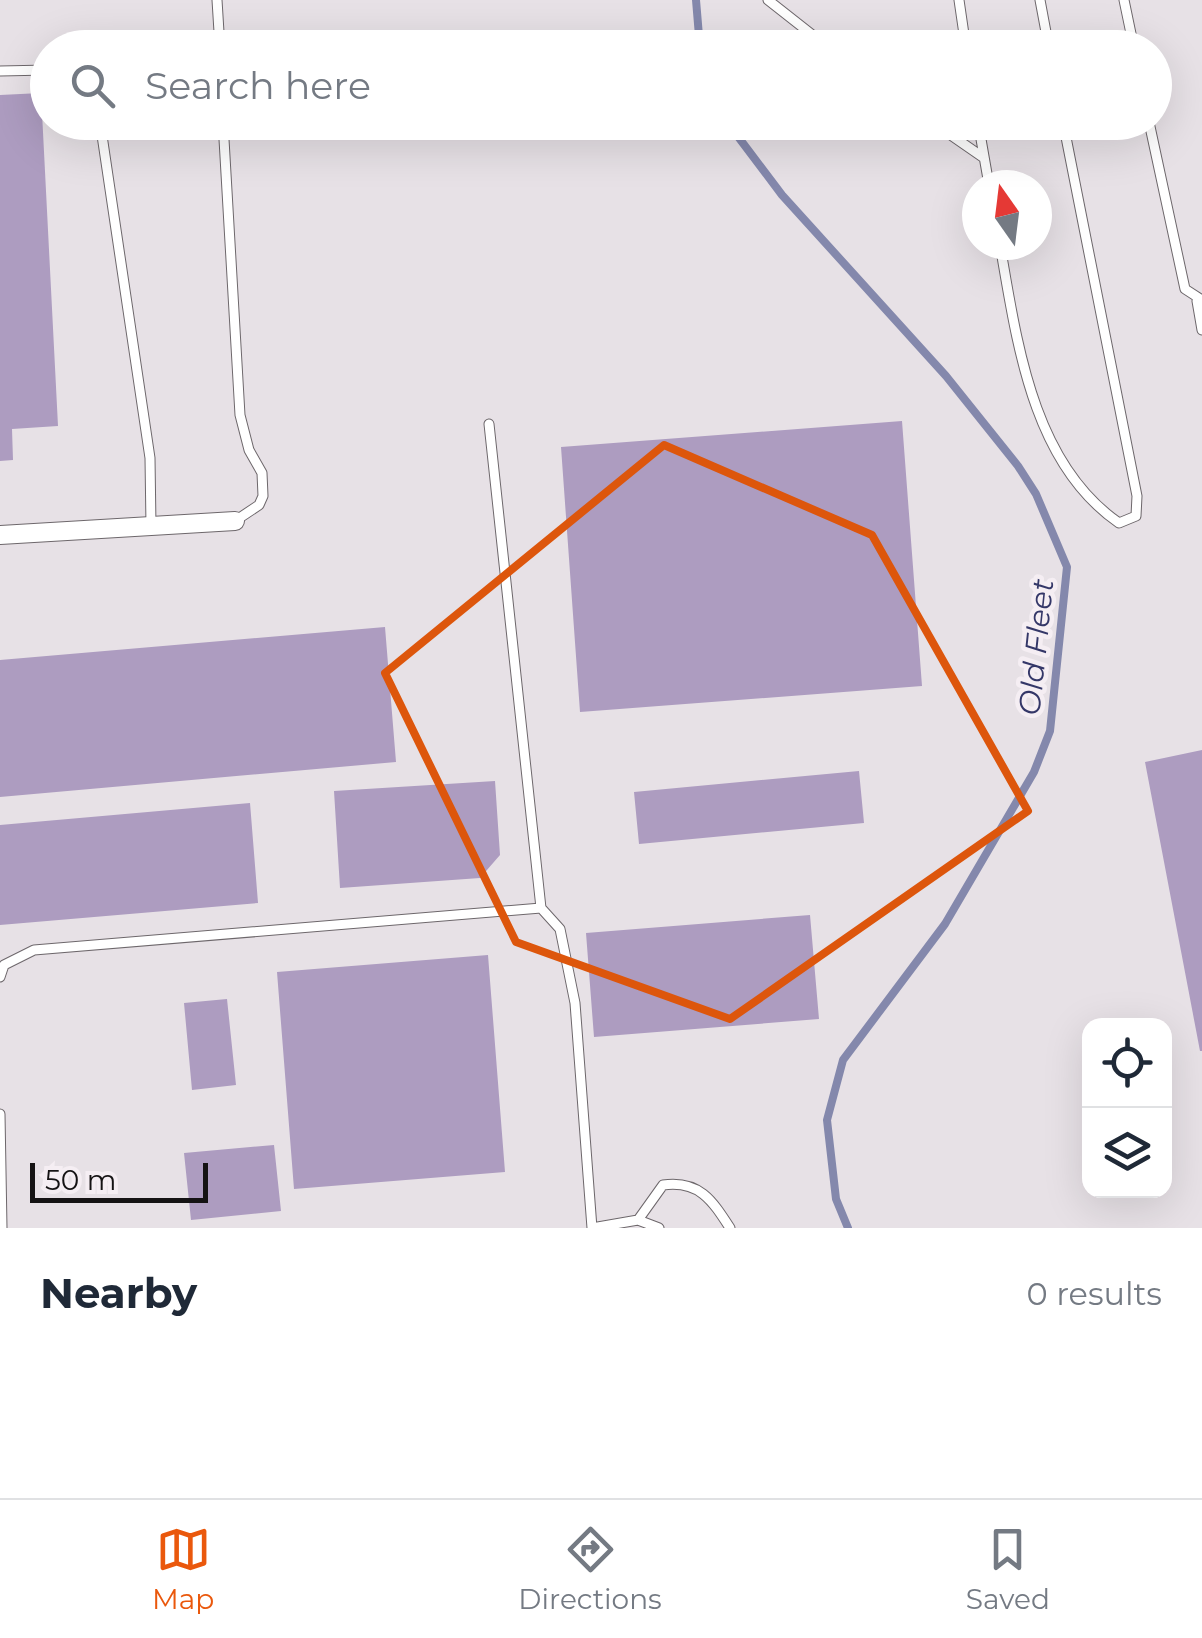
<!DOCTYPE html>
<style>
body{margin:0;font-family:Montserrat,sans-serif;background:#f6f6f7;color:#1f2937}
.controls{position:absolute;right:30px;bottom:30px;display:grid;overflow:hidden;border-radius:20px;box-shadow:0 10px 40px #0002}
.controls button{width:90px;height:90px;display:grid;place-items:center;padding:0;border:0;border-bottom:2px solid #e0e1e3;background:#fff;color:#1f2937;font:50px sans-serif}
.compass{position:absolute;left:962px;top:170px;width:90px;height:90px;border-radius:50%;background:#fff;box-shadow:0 10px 40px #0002;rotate:346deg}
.scale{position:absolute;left:30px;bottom:25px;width:178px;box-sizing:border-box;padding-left:10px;border:5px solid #151314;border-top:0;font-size:28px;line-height:35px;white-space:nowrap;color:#151314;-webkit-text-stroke:8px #f5eef3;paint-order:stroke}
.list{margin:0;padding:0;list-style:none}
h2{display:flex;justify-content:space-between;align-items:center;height:130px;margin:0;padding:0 40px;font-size:42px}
h2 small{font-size:32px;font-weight:400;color:#747a83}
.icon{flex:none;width:55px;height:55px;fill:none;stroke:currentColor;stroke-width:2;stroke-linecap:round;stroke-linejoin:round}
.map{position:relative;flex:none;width:1202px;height:1228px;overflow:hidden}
.search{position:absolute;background:#fff;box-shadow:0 10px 40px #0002;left:30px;right:30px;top:30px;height:110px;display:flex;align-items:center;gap:25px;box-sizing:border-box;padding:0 35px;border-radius:55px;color:#747a83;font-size:38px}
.sheet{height:270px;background:#fff}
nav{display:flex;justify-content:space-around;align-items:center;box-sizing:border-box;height:140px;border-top:2px solid #e0e1e3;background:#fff;font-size:28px;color:#747a83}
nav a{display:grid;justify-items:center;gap:5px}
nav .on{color:#ea580c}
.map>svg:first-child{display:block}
</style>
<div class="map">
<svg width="1202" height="1228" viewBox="0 0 1202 1228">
<rect width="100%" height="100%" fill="#e7e1e6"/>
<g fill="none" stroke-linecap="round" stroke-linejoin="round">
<path stroke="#8488ac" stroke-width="8" d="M696,0L700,48
M727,122L782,195L946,376L1018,466L1036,494L1067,567L1050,731L1034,772L945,924L843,1060L827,1120L836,1199L848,1228"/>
</g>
<path fill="#ad9cc0" d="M41,93L58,426L12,429L13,460L0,461V95Z
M902,421L922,686L580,712L561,447Z
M385,627L396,762L0,797V660Z
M1202,750V1051H1200L1145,762Z
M859,771L864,823L639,844L634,792Z
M495,781L500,855L480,878L340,888L334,791Z
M250,803L258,903L0,925V825Z
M810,915L819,1019L594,1037L586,933Z
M488,955L505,1172L294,1189L277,972Z
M227,999L236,1085L192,1090L184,1003Z
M274,1145L281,1211L191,1220L184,1153Z"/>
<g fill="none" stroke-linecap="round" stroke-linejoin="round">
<defs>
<path id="service" d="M217,0L220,48
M768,0L829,48
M959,0L966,48
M1040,0L1049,48
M1124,0L1134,48
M0,71L48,70
M100,122L150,458L151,526
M223,122L240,415L249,450L262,473L263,496L259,505L235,521
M932,122L984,158
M978,122L989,185
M1149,122L1185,289L1202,300
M1000,245C1017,342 1032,463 1119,523L1136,516L1137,496L1063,122
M1197,301L1202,330
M489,424L541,908
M0,977L4,965L34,950L541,908L560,929L575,1003L592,1228L638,1220L659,1228
M0,1114L2,1228
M638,1220L663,1185C699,1180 712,1200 730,1228"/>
<path id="minor" d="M0,535L235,521"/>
</defs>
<use href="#service" stroke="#6d676b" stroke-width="11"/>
<use href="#minor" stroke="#6d676b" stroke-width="20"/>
<use href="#service" stroke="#fff" stroke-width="9"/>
<use href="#minor" stroke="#fff" stroke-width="18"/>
</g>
<path fill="none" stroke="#dd560c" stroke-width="8" stroke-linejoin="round" d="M664,445L872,535L1028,811L730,1019L516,942L385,673Z"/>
<g text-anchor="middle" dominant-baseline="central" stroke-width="9" stroke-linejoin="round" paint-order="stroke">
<g font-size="30" font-style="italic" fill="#343768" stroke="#f5eef3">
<text transform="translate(1036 647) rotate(-84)">Old Fleet</text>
</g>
</g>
</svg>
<div class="controls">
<button><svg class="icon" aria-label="locate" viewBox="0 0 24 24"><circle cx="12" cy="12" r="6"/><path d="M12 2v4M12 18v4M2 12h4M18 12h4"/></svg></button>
<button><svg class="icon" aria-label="layers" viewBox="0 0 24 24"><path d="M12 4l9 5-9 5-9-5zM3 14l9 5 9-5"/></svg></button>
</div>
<svg class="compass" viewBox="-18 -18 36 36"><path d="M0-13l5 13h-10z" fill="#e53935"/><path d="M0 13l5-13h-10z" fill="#747a83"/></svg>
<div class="scale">50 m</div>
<div class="search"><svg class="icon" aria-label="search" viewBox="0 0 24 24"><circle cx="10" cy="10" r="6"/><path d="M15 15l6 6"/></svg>Search here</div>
</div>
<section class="sheet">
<h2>Nearby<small>0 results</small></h2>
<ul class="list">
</ul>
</section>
<nav>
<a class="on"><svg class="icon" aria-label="map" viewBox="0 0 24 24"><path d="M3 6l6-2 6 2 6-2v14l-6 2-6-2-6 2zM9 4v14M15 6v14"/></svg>Map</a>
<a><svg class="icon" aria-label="directions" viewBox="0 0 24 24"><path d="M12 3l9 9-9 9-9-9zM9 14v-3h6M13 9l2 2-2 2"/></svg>Directions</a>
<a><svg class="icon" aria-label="saved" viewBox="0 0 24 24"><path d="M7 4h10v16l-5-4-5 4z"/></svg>Saved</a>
</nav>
